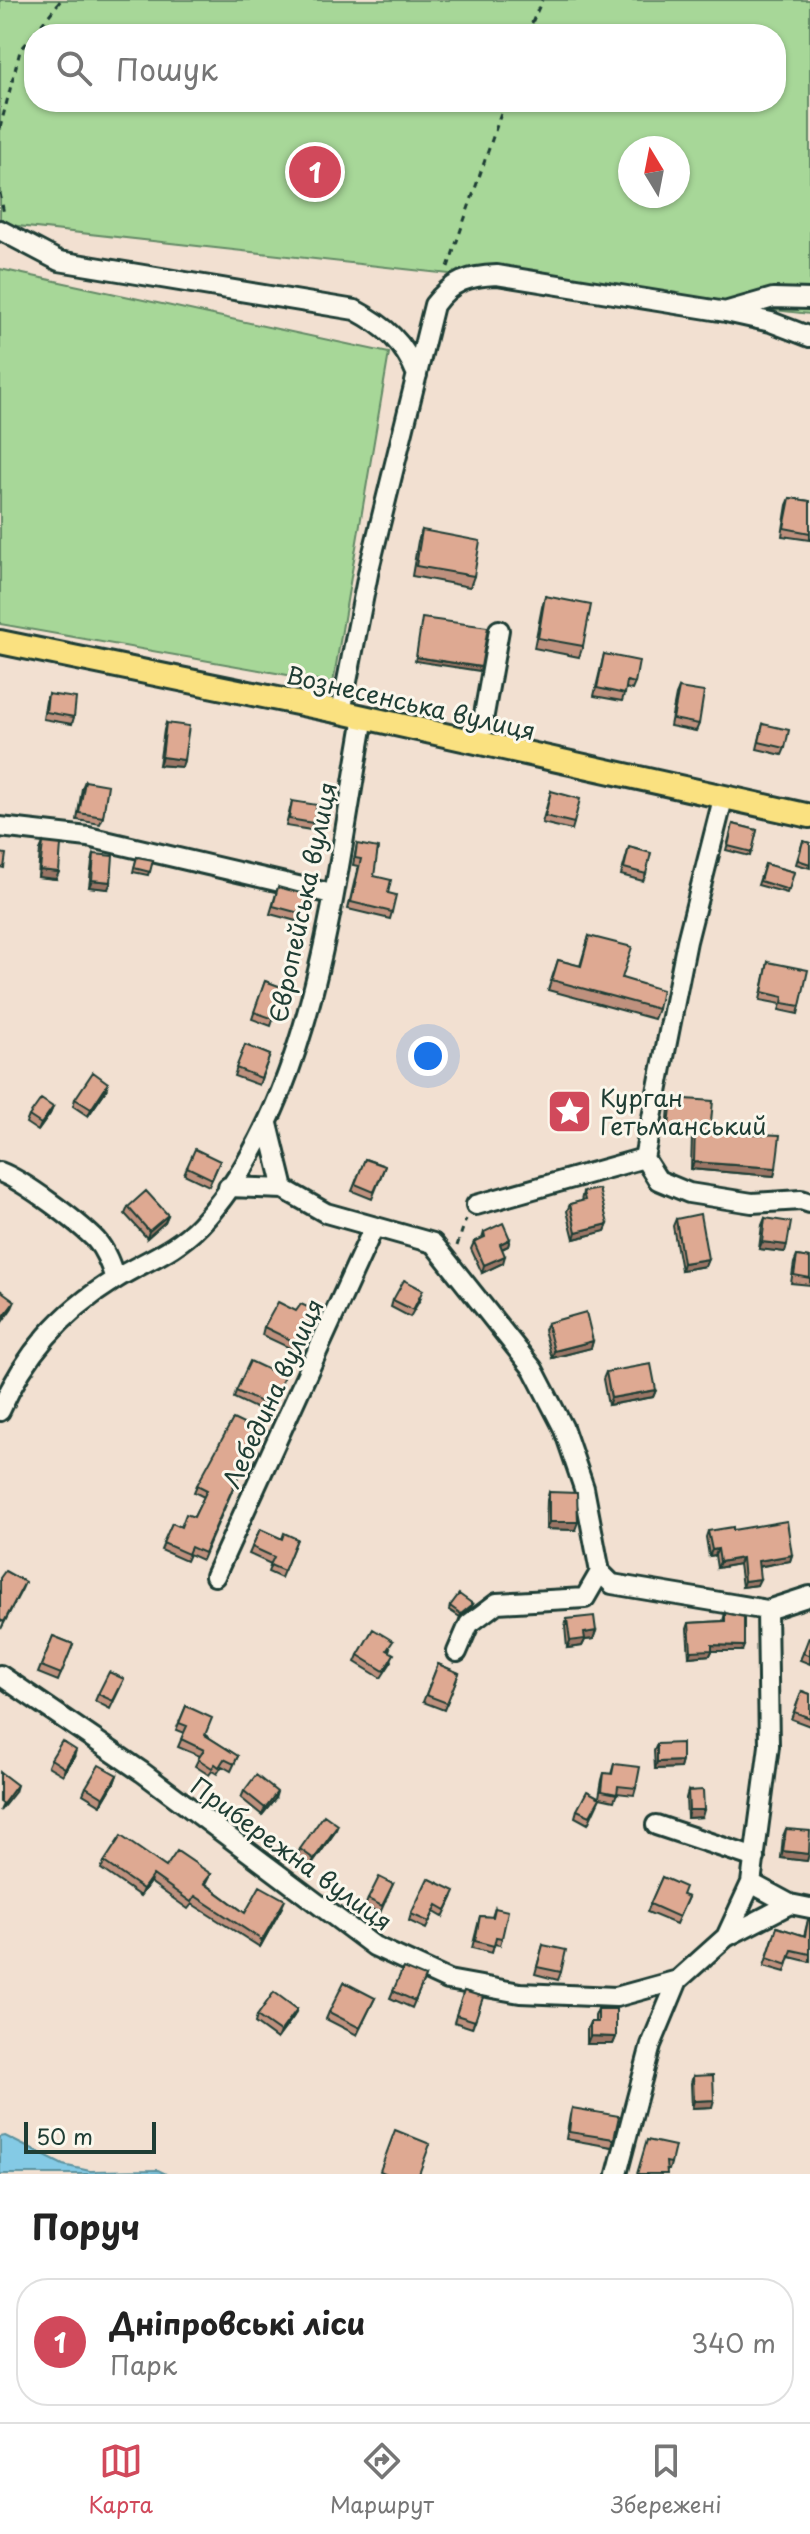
<!DOCTYPE html>
<html lang="uk">
<meta charset="utf-8">
<style>
body{margin:0;font-family:"Playpen Sans",sans-serif;background:#f6f6f6;color:#222}
.compass{position:absolute;left:618px;top:136px;width:72px;height:72px;border-radius:50%;background:#fff;box-shadow:0 2px 6px #0004;rotate:350deg}
.scale{position:absolute;left:24px;bottom:20px;width:132px;box-sizing:border-box;padding-left:8px;border:4px solid #1f3d34;border-top:0;font-size:22px;line-height:28px;white-space:nowrap;color:#1f3d34;-webkit-text-stroke:6px #fbf7ec;paint-order:stroke}
.you{position:absolute;left:428px;top:1056px;width:28px;height:28px;margin:-20px;border:6px solid #fff;border-radius:50%;background:#1a73e8;box-shadow:0 0 0 12px #1a73e833}
.badge{display:grid;place-items:center;width:52px;height:52px;border-radius:50%;background:#d1495b;color:#fff;font-size:26px;font-weight:700}
.pin{position:absolute;translate:-50% -50%;border:4px solid #fff;box-shadow:0 2px 8px #0006}
.list{margin:0;padding:0;list-style:none}
h2{display:flex;justify-content:space-between;align-items:center;height:104px;margin:0;padding:0 32px;font-size:34px}
h2 small{font-size:26px;font-weight:400;color:#767676}
.list li{display:grid;grid-template-columns:52px 1fr auto;gap:24px;align-items:center;box-sizing:border-box;height:128px;margin:0 16px 16px;padding:0 16px;border:2px solid #e0e0e0;border-radius:32px}
.list b{display:block;font-size:30px;white-space:nowrap}
.list p{margin:0;font-size:26px;white-space:nowrap;color:#767676}
.list em{font-size:26px;font-style:normal;color:#767676}
.icon{flex:none;width:44px;height:44px;fill:none;stroke:currentColor;stroke-width:2;stroke-linecap:round;stroke-linejoin:round}
.map{position:relative;flex:none;width:810px;height:2174px;overflow:hidden}
.search{position:absolute;background:#fff;box-shadow:0 2px 6px #0004;left:24px;right:24px;top:24px;height:88px;display:flex;align-items:center;gap:20px;box-sizing:border-box;padding:0 28px;border-radius:32px;color:#767676;font-size:30px}
.sheet{height:248px;background:#fff}
nav{display:flex;justify-content:space-around;align-items:center;box-sizing:border-box;height:112px;border-top:2px solid #e0e0e0;background:#fff;font-size:22px;color:#767676}
nav a{display:grid;justify-items:center;gap:4px}
nav .on{color:#d1495b}
.map>svg:first-child{display:block}
</style>
<div class="map">
<svg width="810" height="2174" viewBox="0 0 810 2174">
<rect width="100%" height="100%" fill="#f2e0d1"/>
<filter id="ink" filterUnits="userSpaceOnUse"><feTurbulence type="fractalNoise" baseFrequency=".0125" numOctaves="2"/><feDisplacementMap in="SourceGraphic" scale="16" xChannelSelector="R" yChannelSelector="G"/><feConvolveMatrix kernelMatrix="1 2 1 2 8 2 1 2 1" color-interpolation-filters="sRGB"/></filter>
<g filter="url(#ink)">
<path fill="#a7d798" stroke="#638a66" stroke-width="2" fill-rule="evenodd" d="M0,0H810V314L0,224ZM34,34H776V102H34ZM630,148H678V196H630Z
M0,269L389,353L333,683L0,624Z"/>
<path fill="#84cae5" stroke="#5c929e" stroke-width="2" d="M5,2136L63,2165L90,2171L158,2170L166,2174H0V2137Z"/>
<g fill="none" stroke-linecap="round" stroke-linejoin="round">
<defs>
<path id="minor" d="M0,230L59,261L355,310C385,326 404,342 417,375
M728,311L773,298L810,299
M341,712L369,569L434,305C452,281 468,276 497,275L726,312L771,322L810,337
M479,743L499,630
M723,799L687,941L644,1158L658,1180L689,1193L752,1203L801,1200L810,1203
M0,827L88,837L332,894
M268,1124L284,1189
M0,1172C24,1181 77,1221 96,1240C106,1251 111,1266 115,1279
M228,1187L284,1189L326,1213L433,1243L533,1369L563,1427L584,1488L600,1572L612,1584L767,1610L810,1596
M476,1205L644,1158
M0,1411C25,1354 61,1313 114,1280C144,1261 174,1252 200,1225C316,1101 335,878 364,717
M215,1576L373,1229
M457,1652L469,1624L497,1603L585,1598L600,1572
M0,1675L142,1772L374,1946L448,1980L520,1993L616,1997L678,1980
M656,1825L755,1858
M751,1883L790,1904L810,1908
M726,1937L790,1904
M617,2174L651,2045L678,1980L726,1937L751,1883L769,1746L767,1610"/>
<path id="major" d="M0,642L341,712L810,816"/>
</defs>
<use href="#minor" stroke="#1f3d34" stroke-width="24"/>
<use href="#major" stroke="#1f3d34" stroke-width="28"/>
<path stroke="#1f3d34" stroke-width="3" stroke-dasharray="6 6" stroke-linecap="butt" d="M34,34L61,0
M527,34L542,0
M0,128L20,51L34,34
M0,193L4,214
M448,267L505,102
M457,1246L466,1219"/>
<use href="#minor" stroke="#fbf7ec" stroke-width="18"/>
<use href="#major" stroke="#fae180" stroke-width="22"/>
</g>
<path fill="#bf917e" stroke="#1f3d34" stroke-width="2" d="M790,498L810,501V540L782,536L787,505Z
M422,530L474,576L470,587L412,576L418,541Z
M545,596L583,646L579,657L534,648L542,607Z
M604,654L635,683L632,690L626,688L622,701L594,696Z
M679,688L699,724L696,731L670,726L676,695Z
M48,694L74,717L72,724L43,719L46,701Z
M166,723L184,760L182,767L159,765L164,730Z
M763,724L785,748L782,755L757,749Z
M85,781L103,817L100,824L77,820L82,788Z
M551,791L574,823L572,830L542,823Z
M292,801L313,823L311,830L286,826Z
M733,824L757,830L750,856L726,850Z
M803,841L810,843V868L796,864Z
M43,843L56,879L38,877L40,850Z
M357,844L374,876L388,893L392,912L390,919L348,909L358,866L353,865Z
M629,847L646,874L643,881L621,875Z
M94,854L108,889L89,887L92,862Z
M137,857L153,860L148,875L133,872Z
M765,864L794,872L787,893L758,885Z
M278,887L303,914L300,922L270,914Z
M589,936L622,978L658,1009L654,1019L548,990L558,960L580,966Z
M768,962L800,1006L798,1014L779,1010L781,1004L760,1000Z
M265,981L284,988L271,1026L252,1019Z
M245,1045L270,1055L259,1085L234,1076Z
M106,1090L88,1116L73,1106L75,1099Z
M672,1098L710,1132L776,1168L774,1176L691,1169L692,1135L667,1133L669,1106Z
M53,1107L50,1114L38,1131L26,1123L29,1116Z
M365,1159L385,1166L372,1199L352,1191Z
M220,1161L209,1186L184,1174L187,1167Z
M583,1192L608,1224L605,1231L574,1239L567,1211L570,1204L581,1201Z
M128,1207L168,1215L165,1222L147,1238L125,1214Z
M765,1218L787,1245L785,1252L759,1249L762,1225Z
M676,1219L708,1259L705,1266L681,1270L673,1226Z
M484,1232L510,1239L508,1246L502,1249L503,1263L482,1273L471,1249L474,1242L482,1239Z
M797,1256L810,1258V1285L791,1283L794,1263Z
M421,1298L410,1317L391,1307L393,1300Z
M296,1311H316L296,1351L262,1335L264,1327Z
M547,1323L593,1341L591,1348L552,1358L544,1330Z
M606,1372L656,1390L653,1397L608,1405L603,1379Z
M282,1384L268,1414L234,1398L236,1391Z
M255,1438L202,1560L189,1554L186,1561L161,1550L172,1523L181,1527L194,1517L204,1497L194,1492L197,1485Z
M549,1492L575,1530L546,1529L547,1500Z
M260,1529L282,1539H297L281,1578L268,1572L271,1564L249,1554Z
M733,1530L792,1555L790,1561L758,1567L757,1585L742,1587L739,1564L717,1568L715,1555L709,1556L706,1537L708,1531Z
M473,1604L471,1607L460,1617L449,1610L450,1606Z
M725,1613L742,1651H712L710,1655L689,1657L687,1629L689,1623L723,1621Z
M567,1619L596,1631L593,1639L585,1640L582,1646L567,1648L565,1626Z
M53,1636L73,1644L58,1681L38,1673Z
M810,1637V1664L800,1660Z
M390,1648L389,1651L392,1661L381,1678L355,1662L358,1655Z
M438,1664L459,1673L444,1710L423,1702Z
M121,1686L110,1709L95,1701L98,1694Z
M802,1691L810,1694V1726L791,1719Z
M186,1706L205,1735L238,1756L231,1771L222,1766L217,1774L212,1771L209,1775L195,1766L200,1756L178,1747L184,1733L176,1730Z
M657,1744L682,1761L680,1768L655,1769L654,1751Z
M74,1757L63,1775L48,1766L51,1759Z
M614,1764L636,1788L634,1795L617,1793L614,1801L600,1798L588,1824L575,1817L577,1810L599,1797L602,1780L604,1773L611,1774Z
M117,1775L114,1783L101,1805L83,1794L86,1787Z
M244,1791L275,1799L262,1815L241,1798Z
M688,1791L702,1817L687,1818L686,1798Z
M786,1829L809,1854L807,1861L781,1858L783,1836Z
M335,1832L311,1866L297,1857L300,1849Z
M104,1862L166,1867L211,1874L206,1884L245,1913L282,1907L260,1947L192,1904L188,1909L150,1882L140,1896L101,1869Z
M662,1877L682,1895L688,1897L676,1924L647,1912Z
M393,1884L380,1913L365,1906L368,1899Z
M452,1898L443,1917L434,1912L426,1929L409,1921L411,1914Z
M495,1908L502,1938L500,1945L494,1944L492,1953L472,1948L480,1916L492,1917Z
M808,1920H810V1962L790,1957L785,1972L764,1966L777,1927L804,1936Z
M543,1945L561,1972L558,1980L535,1974Z
M425,1977L412,2008L390,1998L393,1991Z
M464,1991L483,1997L472,2028L454,2022Z
M375,1998L357,2035L326,2019L329,2012Z
M297,2009L294,2016L277,2039L255,2023L257,2016Z
M598,2009L616,2037L613,2044H587V2029L590,2022H595V2016Z
M693,2076L712,2107L692,2108L691,2083Z
M572,2108L614,2139L612,2147L566,2139L570,2115Z
M647,2140L671,2163L669,2170H666Z"/>
<path fill="#9b7666" stroke="#1f3d34" stroke-width="2" d="M416,657L481,667L480,671L415,661Z
M162,757L184,760L182,767L159,765Z
M40,870L59,872L56,879L38,877Z
M92,880L111,882L108,889L89,887Z
M108,1083L106,1090L88,1116L91,1109Z
M53,1107L50,1114L38,1131L41,1124Z
M669,1126L695,1128L692,1135L667,1133Z
M694,1162L776,1168L774,1176L691,1169Z
M168,1215L165,1222L147,1238L149,1231Z
M608,1224L605,1231L574,1239L576,1232Z
M510,1239L508,1246L497,1251L500,1244Z
M762,1242L787,1245L785,1252L759,1249Z
M505,1256L503,1263L482,1273L484,1265Z
M708,1259L705,1266L681,1270L683,1263Z
M15,1301L12,1308L0,1325V1321Z
M593,1341L591,1348L552,1358L554,1351Z
M656,1390L653,1397L608,1405L611,1398Z
M549,1522H578L575,1530L546,1529Z
M718,1549L715,1555L709,1556L712,1550Z
M792,1555L790,1561L756,1567L758,1561Z
M742,1558L739,1564L717,1568L720,1562Z
M760,1579L757,1585L742,1587L744,1581Z
M25,1582L22,1589L1,1629L4,1622Z
M473,1604L471,1607L460,1617L461,1614Z
M596,1631L593,1639L585,1640L582,1646L567,1648L570,1641L584,1633Z
M712,1645L744,1646L742,1651H712L710,1655L689,1657L691,1651Z
M76,1750L74,1757L63,1775L65,1768Z
M682,1761L680,1768L655,1769L657,1762Z
M117,1775L114,1783L101,1805L104,1798Z
M17,1785L15,1792L0,1811L3,1804Z
M277,1792L275,1799L262,1815L265,1808Z
M689,1810H704L702,1817L687,1818Z
M338,1825L335,1832L311,1866L314,1859Z
M783,1851L809,1854L807,1861L781,1858Z
M153,1875L150,1882L140,1896L143,1889Z
M285,1900L282,1907L260,1947L262,1940Z
M297,2009L294,2016L277,2039L280,2032Z
M590,2036L616,2037L613,2044H587Z
M714,2100L712,2107L692,2108L694,2101Z"/>
<path fill="#dea992" stroke="#1f3d34" stroke-width="2" d="M790,498L810,501V533L784,528Z
M422,530L480,541L474,576L416,566Z
M545,596L591,605L583,646L538,638Z
M422,618L488,627L481,667L416,657Z
M604,654L639,661L635,683L627,681L625,694L597,688Z
M679,688L704,692L699,724L673,719Z
M48,694L76,698L74,717L46,712Z
M166,723L189,726L184,760L162,757Z
M763,724L789,730L785,748L759,742Z
M85,781L108,785L103,817L79,813Z
M551,791L580,799L574,823L545,816Z
M292,801L317,805L313,823L289,819Z
M733,824L757,830L752,852L728,846Z
M803,841L810,843V864L798,860Z
M43,843L61,845L59,872L40,870Z
M357,844L378,848L374,876L391,880L388,893L396,895L392,912L351,902L361,859L355,858Z
M629,847L651,853L646,874L624,868Z
M0,853L6,854L4,868L0,867Z
M94,854L113,856L111,882L92,880Z
M137,857L153,860L150,872L134,868Z
M765,864L794,872L789,890L760,881Z
M278,887L308,895L303,914L273,906Z
M589,936L632,947L622,978L662,990L658,1009L552,980L558,960L581,966Z
M768,962L808,970L800,1006L782,1003L783,997L762,992Z
M265,981L284,988L274,1019L254,1012Z
M245,1045L270,1055L261,1078L236,1068Z
M93,1072L108,1083L91,1109L75,1099Z
M672,1098L713,1101L710,1132L780,1135L776,1168L694,1162L695,1128L669,1126Z
M41,1099L53,1107L41,1124L29,1116Z
M195,1149L220,1161L212,1179L187,1167Z
M365,1159L385,1166L374,1192L355,1184Z
M599,1189L608,1224L576,1232L570,1204L585,1200L583,1192Z
M146,1191L168,1215L149,1231L128,1207Z
M700,1214L708,1259L683,1263L676,1219Z
M765,1218L791,1222L787,1245L762,1242Z
M503,1223L510,1239L500,1244L505,1256L484,1265L474,1242L485,1237L484,1232Z
M797,1256L810,1258V1278L794,1275Z
M404,1280L423,1290L413,1310L393,1300Z
M0,1290L15,1301L0,1321Z
M278,1302L296,1311L301,1304L316,1311L299,1344L264,1327Z
M586,1312L593,1341L554,1351L547,1323Z
M250,1361L284,1377L270,1406L236,1391Z
M651,1364L656,1390L611,1398L606,1372Z
M233,1419L258,1431L204,1553L191,1547L188,1554L163,1543L172,1523L181,1527L186,1514L194,1517L207,1490L197,1485Z
M549,1492L577,1493L578,1522H549Z
M787,1521L792,1555L758,1561L760,1579L744,1581L742,1558L720,1562L718,1549L712,1550L708,1531L733,1527V1530Z
M260,1529L282,1539L284,1533L297,1539L284,1571L270,1565L274,1557L252,1547Z
M5,1571L25,1582L4,1622L0,1620V1578Z
M459,1594L473,1604L461,1614L450,1606Z
M725,1613L744,1617V1646L712,1645V1650L691,1651L689,1623L725,1621Z
M594,1616L596,1631L584,1633L585,1639L570,1641L567,1619Z
M373,1629L393,1641L387,1650L394,1654L384,1671L358,1655Z
M53,1636L73,1644L61,1674L41,1666Z
M809,1637H810V1656L803,1653Z
M438,1664L459,1673L447,1703L426,1695Z
M109,1672L124,1679L113,1701L98,1694Z
M802,1691L810,1694V1718L794,1712Z
M186,1706L212,1718L205,1735L238,1756L234,1764L224,1759L219,1767L215,1764L212,1768L198,1759L204,1750L181,1739L187,1726L179,1723Z
M62,1741L76,1750L65,1768L51,1759Z
M682,1743V1761L657,1762V1744Z
M614,1764L640,1767L636,1788L618,1786L617,1794L602,1791L604,1773L612,1774Z
M99,1765L117,1775L104,1798L86,1787Z
M0,1772L17,1785L3,1804L0,1802Z
M256,1775L277,1792L265,1808L244,1791Z
M703,1790L704,1810H689L688,1791Z
M587,1791L600,1798L590,1816L577,1810Z
M324,1815L338,1825L314,1859L300,1849Z
M786,1829L810,1831L809,1854L783,1851Z
M121,1836L166,1867L177,1851L211,1874L204,1883L245,1913L260,1886L285,1900L262,1940L195,1896L191,1902L153,1875L143,1889L104,1862Z
M379,1877L393,1884L382,1906L368,1899Z
M662,1877L685,1887L682,1895L688,1897L679,1917L650,1904Z
M428,1878L455,1891L446,1910L437,1905L429,1922L411,1914Z
M495,1908L508,1911L502,1938L496,1937L494,1946L475,1941L480,1916L493,1917Z
M808,1920H810V1954L792,1950L787,1965L767,1958L777,1927L805,1936Z
M543,1945L566,1950L561,1972L537,1967Z
M403,1968L425,1977L415,2001L393,1991Z
M344,1982L375,1998L360,2028L329,2012Z
M464,1991L483,1997L475,2021L456,2015Z
M274,1992L297,2009L280,2032L257,2016Z
M598,2009H616V2037L590,2036V2022H598Z
M713,2075L714,2100L694,2101L693,2076Z
M572,2108L619,2116L614,2139L569,2132Z
M395,2130L430,2144L419,2174H387L380,2171Z
M647,2140L675,2146L671,2163L666,2162L667,2174H637Z"/>
</g>
<defs>
<symbol id="sight-square" viewBox="-11 -11 22 22"><rect x="-9" y="-9" width="18" height="18" rx="4" fill="#d1495b" stroke="#fbf7ec"/><path d="M0-6L1.8-2.2L6-1.7L2.9 1.2L3.7 5.4L0 3.3L-3.7 5.4L-2.9 1.2L-6-1.7L-1.8-2.2Z" fill="#fff"/></symbol>
</defs>
<g fill-rule="evenodd">
<use href="#sight-square" x="544" y="1086" width="51" height="51"/>
</g>
<g text-anchor="middle" dominant-baseline="central" stroke-width="6" stroke-linejoin="round" paint-order="stroke">
<g font-size="24" fill="#1f3d34" stroke="#fbf7ec">
<text transform="translate(411 702) rotate(13)">Вознесенська вулиця</text>
<text transform="translate(302 902) rotate(-78)">Європейська вулиця</text>
<text transform="translate(272 1393) rotate(-65)">Лебедина вулиця</text>
<text transform="translate(292 1853) rotate(36)">Прибережна вулиця</text>
</g>
<g font-size="24" fill="#1f3d34" stroke="#fbf7ec" text-anchor="start">
<text x="600" y="1097">Курган<tspan x="600" dy="28">Гетьманський</tspan></text>
</g>
</g>
</svg>
<svg class="compass" viewBox="-18 -18 36 36"><path d="M0-13l5 13h-10z" fill="#e53935"/><path d="M0 13l5-13h-10z" fill="#767676"/></svg>
<div class="scale">50 m</div>
<div class="you"></div>
<div class="pin badge" style="left:315px;top:172px">1</div>
<div class="search"><svg class="icon" aria-label="search" viewBox="0 0 24 24"><circle cx="10" cy="10" r="6"/><path d="M15 15l6 6"/></svg>Пошук</div>
</div>
<section class="sheet">
<h2>Поруч<small></small></h2>
<ul class="list">
<li><span class="badge">1</span><div><b>Дніпровські ліси</b><p>Парк</p></div><em>340 m</em></li>
</ul>
</section>
<nav>
<a class="on"><svg class="icon" aria-label="map" viewBox="0 0 24 24"><path d="M3 6l6-2 6 2 6-2v14l-6 2-6-2-6 2zM9 4v14M15 6v14"/></svg>Карта</a>
<a><svg class="icon" aria-label="directions" viewBox="0 0 24 24"><path d="M12 3l9 9-9 9-9-9zM9 14v-3h6M13 9l2 2-2 2"/></svg>Маршрут</a>
<a><svg class="icon" aria-label="saved" viewBox="0 0 24 24"><path d="M7 4h10v16l-5-4-5 4z"/></svg>Збережені</a>
</nav>
